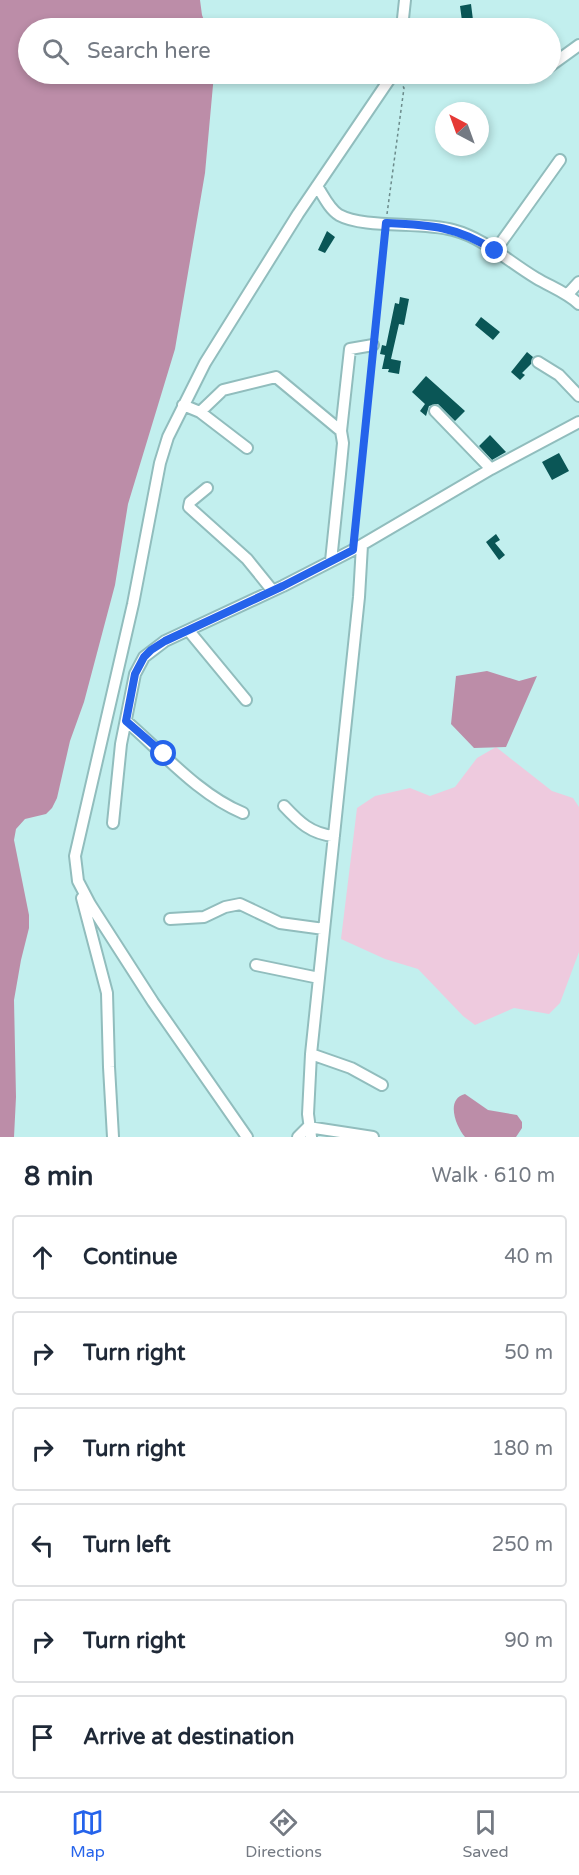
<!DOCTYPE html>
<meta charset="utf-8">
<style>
body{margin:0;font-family:"Varela Round",sans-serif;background:#f6f6f7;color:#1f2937}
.compass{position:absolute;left:435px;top:102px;width:54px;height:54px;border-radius:50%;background:#fff;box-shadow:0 3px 9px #0003;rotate:319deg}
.stop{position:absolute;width:18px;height:18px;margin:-14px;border:4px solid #2563eb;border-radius:50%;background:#fff}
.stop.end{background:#2563eb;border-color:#fff;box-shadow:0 2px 6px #0008}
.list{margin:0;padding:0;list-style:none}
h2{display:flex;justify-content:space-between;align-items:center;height:78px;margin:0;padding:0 24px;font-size:26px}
h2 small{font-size:20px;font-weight:400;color:#747a83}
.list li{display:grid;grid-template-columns:39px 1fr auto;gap:18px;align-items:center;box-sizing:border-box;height:84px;margin:0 12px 12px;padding:0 12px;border:2px solid #e0e1e3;border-radius:6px}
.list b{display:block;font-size:22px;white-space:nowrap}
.list em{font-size:20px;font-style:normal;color:#747a83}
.icon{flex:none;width:33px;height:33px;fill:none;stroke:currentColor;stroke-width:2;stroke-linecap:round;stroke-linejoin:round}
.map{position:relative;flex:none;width:579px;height:1137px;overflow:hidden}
.search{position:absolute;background:#fff;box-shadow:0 3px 9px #0003;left:18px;right:18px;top:18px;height:66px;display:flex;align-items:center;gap:15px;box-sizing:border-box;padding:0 21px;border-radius:33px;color:#747a83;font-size:22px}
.sheet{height:654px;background:#fff}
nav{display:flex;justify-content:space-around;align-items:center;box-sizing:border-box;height:84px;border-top:2px solid #e0e1e3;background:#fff;font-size:16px;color:#747a83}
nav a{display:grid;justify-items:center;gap:3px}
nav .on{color:#2563eb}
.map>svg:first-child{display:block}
</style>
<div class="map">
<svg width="579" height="1137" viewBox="0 0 579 1137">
<rect width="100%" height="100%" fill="#c2efee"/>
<path fill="#eecade" d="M496,747L552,791L573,798L579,807V952L560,1003L549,1014L514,1008L475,1025L463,1016L418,969L385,959L341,939L357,808L375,796L410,788L430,796L455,787L477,758Z"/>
<path fill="#bc8da8" d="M0,0H200L202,15L207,28H28V74H214L205,173L175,349L128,504L115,585L84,702L70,741L57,798L52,808L46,814L25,819L16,829L14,840L29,915V928L21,960L14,1000L16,1097L14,1137H0Z
M487,671L519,681L537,676L506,747L474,748L451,724L456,676Z
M465,1094L488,1110L517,1115L522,1122V1128L516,1137H465C456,1127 445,1099 465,1094Z"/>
<path fill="#0a5656" d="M471,4L473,20L462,21L460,6Z
M327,231L335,237L325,253L318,250Z
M400,297L409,299L404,325L399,324L391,359L401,361L399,374L388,372L389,369H382L385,355L380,354L382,345L386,346L395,303L399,304Z
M481,317L500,332L493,340L475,325Z
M527,352L533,357L531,364L522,373L525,375L520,380L511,372Z
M426,376L465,411L455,421L438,404L429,406L426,416L420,411L425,404L412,392Z
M490,435L506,452L492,460L479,446Z
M559,453L569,471L552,480L542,462Z
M496,534L500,540L495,543L505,555L499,560L486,542Z"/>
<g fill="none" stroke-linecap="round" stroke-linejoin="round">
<defs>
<path id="minor" d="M402,28L405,0
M550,66L579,45
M317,186C323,195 329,209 339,215C365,229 421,221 453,230C484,238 509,262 536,278C551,287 566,292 579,304
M495,251L560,160
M568,294L579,282
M538,362L559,375L579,396
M183,405L200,412L247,448
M435,411L491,469
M200,412L223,390L276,377L341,431L343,443L340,474L331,561
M341,431L350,349L373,345
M207,488L190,502L189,507L247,559L272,590
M189,631L246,700
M126,721C162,752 199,795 243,813
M284,806C299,822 311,834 334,836
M113,823L121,744L135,674L144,657L165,641L283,586L353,550L491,469L579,422
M82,898L107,993L109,1067L113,1137
M170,919L204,917L225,907L240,904L280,923L324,929
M256,965L319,978
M311,1054L351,1068L382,1085
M247,1137L153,1002L90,904L78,881L75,856L133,604L160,463L168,437L205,363L298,214L393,74
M298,1137L308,1127L373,1137
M311,1137L308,1114L311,1054L359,597L362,545"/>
</defs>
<use href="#minor" stroke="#91bdbd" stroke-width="14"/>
<path stroke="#6c8b8b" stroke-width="1.5" stroke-dasharray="3 3" stroke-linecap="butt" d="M387,214L404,88L401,83
M374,336L384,234
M354,539L372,356"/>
<use href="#minor" stroke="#fff" stroke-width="10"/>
</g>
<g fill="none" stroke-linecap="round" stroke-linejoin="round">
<path stroke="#2563eb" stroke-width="8" d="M164,754L126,721L135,674L144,657L151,650L165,641L283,586L353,550L386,223C430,225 457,226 495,251"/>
</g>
</svg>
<svg class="compass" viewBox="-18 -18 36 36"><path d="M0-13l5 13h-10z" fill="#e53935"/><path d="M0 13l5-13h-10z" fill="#747a83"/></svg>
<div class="stop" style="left:164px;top:754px"></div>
<div class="stop end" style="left:495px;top:251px"></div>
<div class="search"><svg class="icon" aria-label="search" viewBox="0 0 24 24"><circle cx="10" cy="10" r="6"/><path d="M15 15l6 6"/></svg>Search here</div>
</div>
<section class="sheet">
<h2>8 min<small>Walk · 610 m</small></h2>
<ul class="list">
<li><svg class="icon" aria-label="ahead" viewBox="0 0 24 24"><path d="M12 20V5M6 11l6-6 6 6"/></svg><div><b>Continue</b></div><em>40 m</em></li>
<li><svg class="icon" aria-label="right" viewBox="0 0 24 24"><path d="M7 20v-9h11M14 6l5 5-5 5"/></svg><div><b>Turn right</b></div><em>50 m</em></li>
<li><svg class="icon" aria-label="right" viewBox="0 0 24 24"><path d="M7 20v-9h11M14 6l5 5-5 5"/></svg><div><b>Turn right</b></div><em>180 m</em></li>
<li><svg class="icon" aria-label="left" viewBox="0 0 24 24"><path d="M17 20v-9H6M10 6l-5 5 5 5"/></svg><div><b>Turn left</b></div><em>250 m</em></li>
<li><svg class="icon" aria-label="right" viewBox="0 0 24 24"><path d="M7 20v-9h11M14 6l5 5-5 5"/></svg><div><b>Turn right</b></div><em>90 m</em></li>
<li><svg class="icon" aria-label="arrive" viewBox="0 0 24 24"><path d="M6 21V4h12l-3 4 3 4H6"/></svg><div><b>Arrive at destination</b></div></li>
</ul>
</section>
<nav>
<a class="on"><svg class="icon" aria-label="map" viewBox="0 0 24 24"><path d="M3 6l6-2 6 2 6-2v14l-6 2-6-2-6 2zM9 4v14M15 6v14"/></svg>Map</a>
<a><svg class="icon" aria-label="directions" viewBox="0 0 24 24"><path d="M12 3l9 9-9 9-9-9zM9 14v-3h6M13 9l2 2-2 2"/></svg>Directions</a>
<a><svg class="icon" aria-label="saved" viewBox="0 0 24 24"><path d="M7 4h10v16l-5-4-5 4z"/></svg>Saved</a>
</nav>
